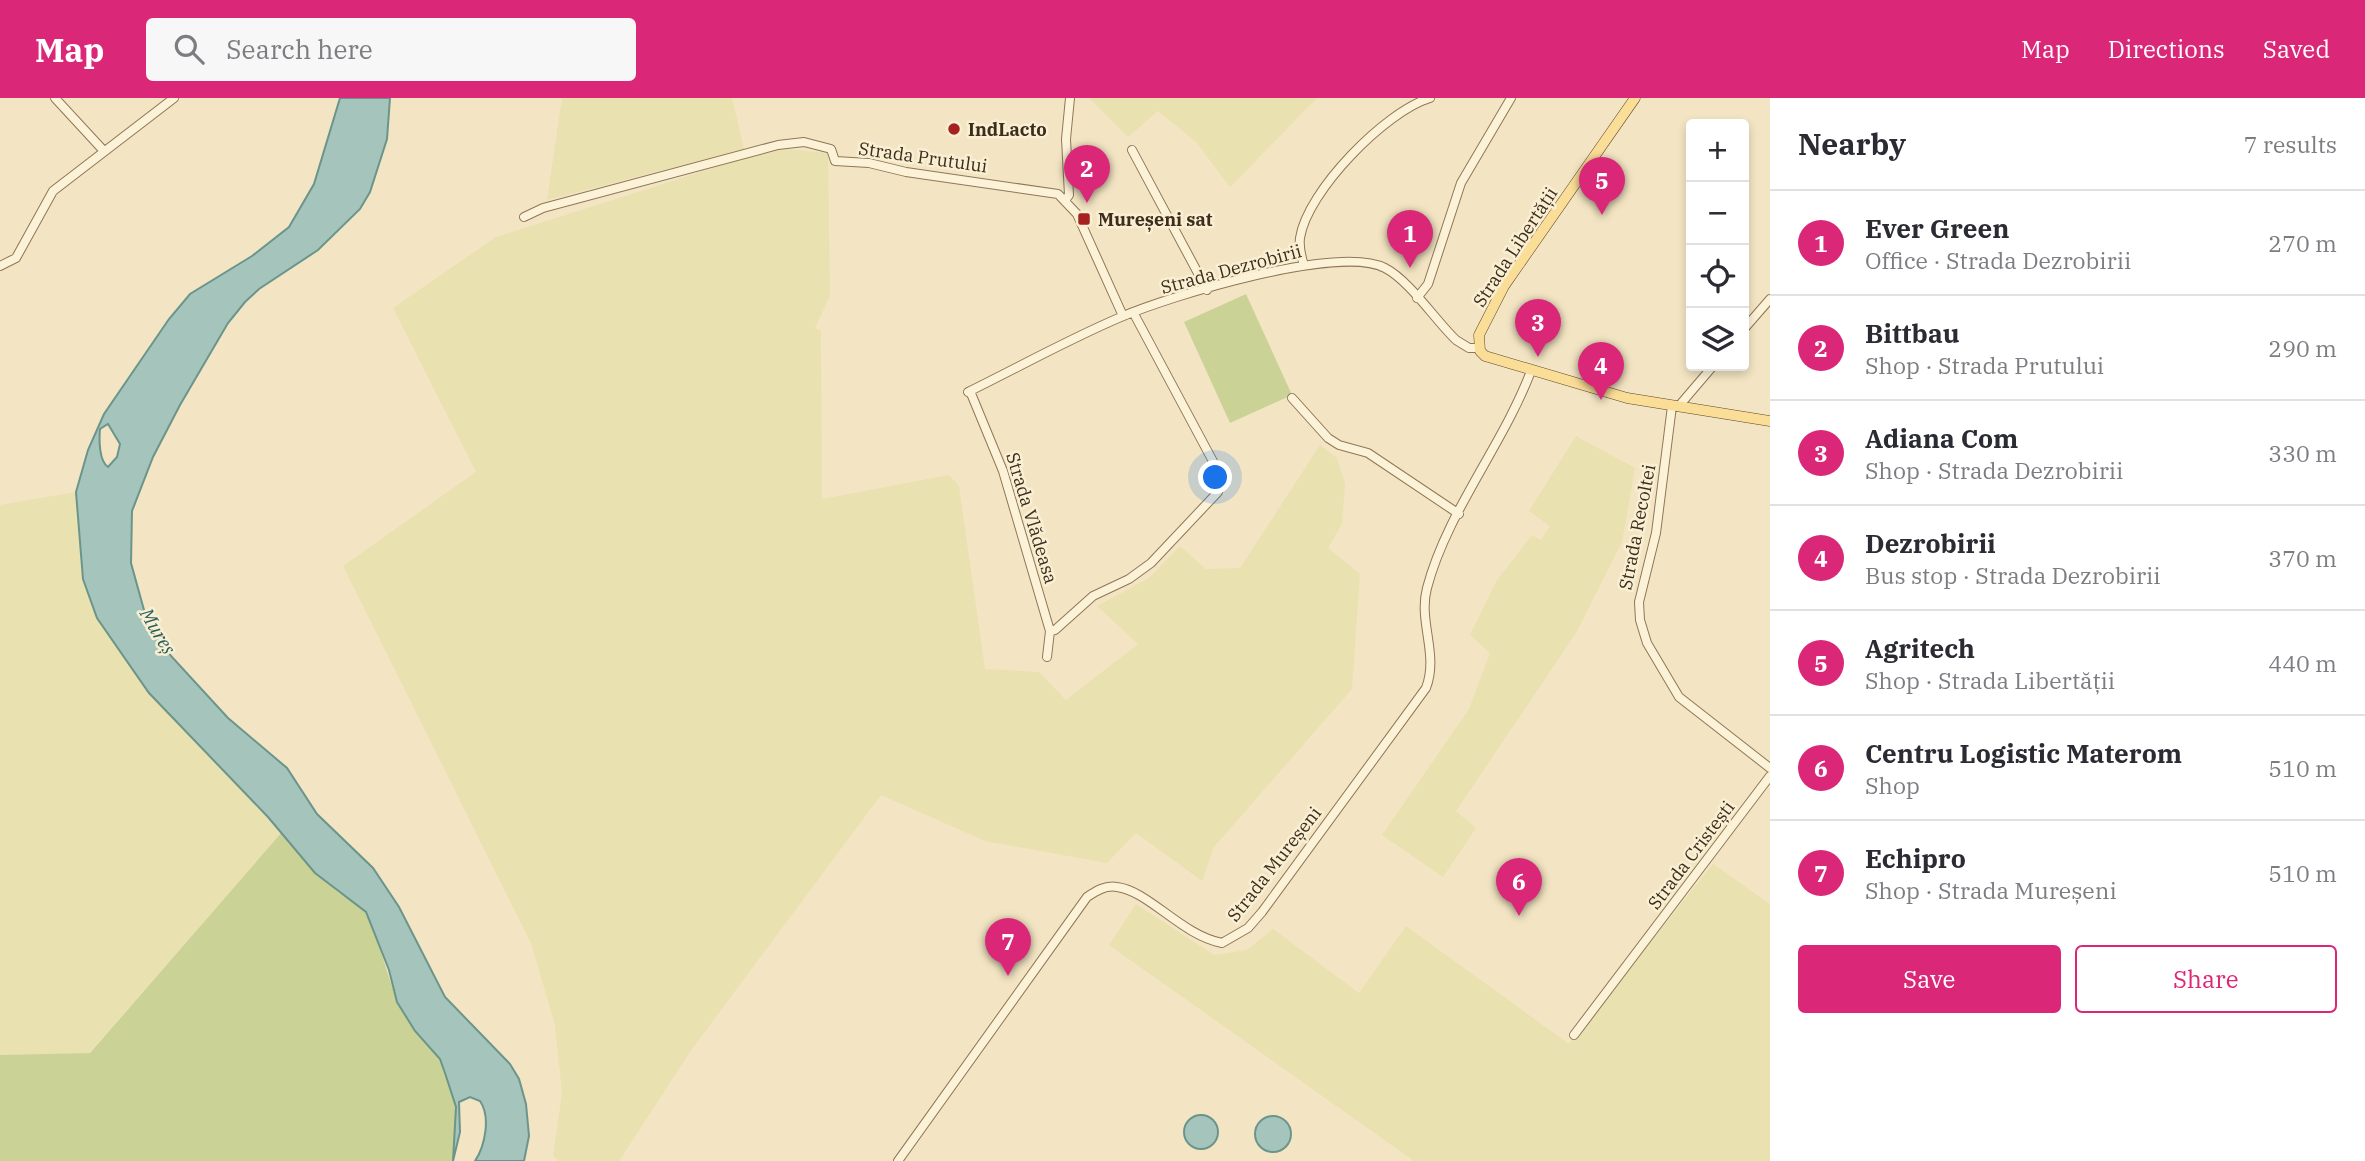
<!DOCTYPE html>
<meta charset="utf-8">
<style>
body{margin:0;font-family:"IBM Plex Serif",serif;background:#f7f7f7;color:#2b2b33}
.controls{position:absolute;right:21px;top:21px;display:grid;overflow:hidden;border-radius:7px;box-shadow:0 4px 10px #0003}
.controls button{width:63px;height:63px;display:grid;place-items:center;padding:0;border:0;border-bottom:2px solid #e1e1e2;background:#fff;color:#2b2b33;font:35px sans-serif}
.you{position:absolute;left:1216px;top:380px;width:24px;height:24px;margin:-18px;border:5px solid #fff;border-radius:50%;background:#1a73e8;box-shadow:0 0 0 10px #1a73e833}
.badge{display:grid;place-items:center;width:46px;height:46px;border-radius:50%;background:#db2777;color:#fff;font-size:23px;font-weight:700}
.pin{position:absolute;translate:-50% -58px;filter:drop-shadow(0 2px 4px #0008)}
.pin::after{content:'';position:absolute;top:37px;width:24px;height:21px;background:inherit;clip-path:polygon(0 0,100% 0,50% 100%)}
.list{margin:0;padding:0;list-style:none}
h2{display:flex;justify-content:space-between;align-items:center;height:91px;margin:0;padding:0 28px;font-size:30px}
h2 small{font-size:23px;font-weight:400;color:#7c7c81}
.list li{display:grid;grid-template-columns:46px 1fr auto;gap:21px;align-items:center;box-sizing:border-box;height:105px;padding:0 28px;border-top:2px solid #e1e1e2}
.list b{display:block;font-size:26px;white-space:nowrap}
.list p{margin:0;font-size:23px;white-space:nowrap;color:#7c7c81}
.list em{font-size:23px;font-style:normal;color:#7c7c81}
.actions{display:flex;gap:14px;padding:21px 28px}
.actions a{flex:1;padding:16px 0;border:2px solid #db2777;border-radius:7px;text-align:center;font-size:24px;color:#db2777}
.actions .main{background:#db2777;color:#fff}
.icon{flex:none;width:38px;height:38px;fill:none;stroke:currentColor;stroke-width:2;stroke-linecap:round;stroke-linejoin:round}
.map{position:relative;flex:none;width:1770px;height:1063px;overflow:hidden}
header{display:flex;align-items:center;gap:42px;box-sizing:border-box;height:98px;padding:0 35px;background:#db2777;color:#fff}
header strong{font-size:33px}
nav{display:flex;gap:38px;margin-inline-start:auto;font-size:24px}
.search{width:490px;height:63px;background:#f7f7f7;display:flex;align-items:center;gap:18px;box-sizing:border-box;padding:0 24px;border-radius:7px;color:#7c7c81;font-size:26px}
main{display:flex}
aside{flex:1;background:#fff}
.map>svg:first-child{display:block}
</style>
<header>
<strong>Map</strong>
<div class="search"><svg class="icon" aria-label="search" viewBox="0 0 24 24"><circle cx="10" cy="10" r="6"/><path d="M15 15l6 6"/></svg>Search here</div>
<nav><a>Map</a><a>Directions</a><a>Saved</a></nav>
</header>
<main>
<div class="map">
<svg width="1770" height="1063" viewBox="0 0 1770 1063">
<rect width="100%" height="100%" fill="#f3e5c3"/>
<path fill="#e9e1af" d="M562,0H732L744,51L547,102Z
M1089,0H1317L1230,89L1196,44L1158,13L1128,39Z
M784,51L828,55L830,198L815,230L821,233L822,401L949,377L959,388L985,571L1039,574L1066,602L1138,546L1097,508L1149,480L1180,448L1206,471L1240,470L1320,347L1337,360L1345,386L1342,426L1328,450L1360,476L1352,591L1214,749L1202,783L1136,735L1107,765L985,743L881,697L692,951L619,1063H559L553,1058L562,995L555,927L531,845L343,468L476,374L393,210L496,139L732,64Z
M1576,338L1635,370L1622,444L1576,535L1456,713L1476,730L1443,779L1382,737L1469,611L1490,555L1470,537L1497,482L1532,437L1541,442L1550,428L1529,413Z
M76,394L83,481L149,595L282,734L89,955L0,957V407Z
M1713,766L1770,806V1063H1414L1109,847L1136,806L1214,857L1247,852L1273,831L1359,895L1406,828L1569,946Z"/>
<path fill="#cad395" d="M1246,196L1292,297L1230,325L1184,224Z
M282,734L315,775L339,795L358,805L370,820L397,904L440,961L445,975L456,1009L453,1063H0V957L90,955Z"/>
<path fill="#a5c5bc" stroke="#6b958b" stroke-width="2" fill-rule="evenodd" d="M340,0H390L387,41L370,94L360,111L318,152L259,191L245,204L228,225L180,307L153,359L132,413L131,465L144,512L171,558L228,620L287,670L317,716L373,770L399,809L445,899L510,966L519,981L526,1006L529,1038L524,1063H475C485,1048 491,1019 480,1003L470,999L459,1004L460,1034L453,1063L456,1009L445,975L440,961L415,933L397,904L389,872L366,814L315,775L268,719L149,595L97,520L83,481L76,394L88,352L104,316L169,221L190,196L252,158L289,129L314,86ZM108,326L120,346L117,359L108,369C99,363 99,342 100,331Z
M1184 1034a17 17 0 1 1 34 0a17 17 0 1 1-34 0Z
M1255 1036a18 18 0 1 1 36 0a18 18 0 1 1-36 0Z"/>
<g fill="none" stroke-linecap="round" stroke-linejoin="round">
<defs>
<path id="minor" d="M55,0L103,52
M1132,52L1207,192
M1066,101L1069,97L1066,41L1070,0
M524,119L543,110L778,47L804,44L831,51L835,63L869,65L906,74L1058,96L1077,116L1123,218
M1304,167C1301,158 1299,148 1300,140C1307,93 1386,13 1430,0
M0,168L16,160L53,93L174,0
M1417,200L1428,186L1461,85L1511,0
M1744,231L1770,201
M970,293L1003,373L1050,533L1047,559
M968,294C1019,269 1069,241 1121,219C1170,198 1339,146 1385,170C1410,183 1435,222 1456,242L1469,250H1479
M1292,300L1328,340L1339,347L1368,355L1459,416
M1672,308L1656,435L1639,504L1640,522L1647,545L1679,599L1770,670
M1678,309L1713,268
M1050,533L1055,532L1093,498L1129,481L1151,465L1218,394L1216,369L1133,214
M1574,937L1770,678
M898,1063L1087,799C1096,793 1105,787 1117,789C1149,793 1181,837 1222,845L1248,830L1262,814L1426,590C1439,556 1418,524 1427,490C1447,414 1503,347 1531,273"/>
<path id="major" d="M1635,0L1504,188L1479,237L1480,253L1485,258L1627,300L1770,323"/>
</defs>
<use href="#minor" stroke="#8f7657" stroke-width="10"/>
<use href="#major" stroke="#5d442c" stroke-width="11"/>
<use href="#minor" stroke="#fcf2d7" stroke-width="8"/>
<use href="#major" stroke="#fadd97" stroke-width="10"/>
</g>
<g fill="#a52220" stroke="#f9efd3" stroke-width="2.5">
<circle cx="954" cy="31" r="7"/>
<rect x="1077" y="114" width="14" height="14" rx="3.5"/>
</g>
<g text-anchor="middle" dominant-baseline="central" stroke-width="5" stroke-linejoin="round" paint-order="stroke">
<g font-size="18" font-weight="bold" fill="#3e2d1d" stroke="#f9efd3" text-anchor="start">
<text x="968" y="31">IndLacto</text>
<text x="1098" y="121">Mureșeni sat</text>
</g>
<g font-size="18" fill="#3e2d1d" stroke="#f9efd3">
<text transform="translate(923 59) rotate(8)">Strada Prutului</text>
<text transform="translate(1515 149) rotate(-57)">Strada Libertății</text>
<text transform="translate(1231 171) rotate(-15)">Strada Dezrobirii</text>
<text transform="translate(1032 420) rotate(73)">Strada Vlădeasa</text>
<text transform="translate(1637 429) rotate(-79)">Strada Recoltei</text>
<text transform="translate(1691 757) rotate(-53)">Strada Cristești</text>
<text transform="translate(1274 766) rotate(-52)">Strada Mureșeni</text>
</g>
<g font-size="19" font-style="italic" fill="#2a5f5d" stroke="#f9efd3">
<text transform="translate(158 533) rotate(59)">Mureș</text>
</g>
</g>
</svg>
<div class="controls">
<button>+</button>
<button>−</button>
<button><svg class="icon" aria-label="locate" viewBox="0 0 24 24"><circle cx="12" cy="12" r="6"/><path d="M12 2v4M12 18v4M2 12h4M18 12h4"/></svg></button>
<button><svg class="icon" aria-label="layers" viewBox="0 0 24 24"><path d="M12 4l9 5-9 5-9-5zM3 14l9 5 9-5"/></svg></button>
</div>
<div class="you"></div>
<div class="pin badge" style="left:1410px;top:170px">1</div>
<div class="pin badge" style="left:1087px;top:105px">2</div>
<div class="pin badge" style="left:1538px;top:259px">3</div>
<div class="pin badge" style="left:1601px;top:302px">4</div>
<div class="pin badge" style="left:1602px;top:117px">5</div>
<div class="pin badge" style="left:1519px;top:818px">6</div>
<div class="pin badge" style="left:1008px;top:878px">7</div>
</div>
<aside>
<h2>Nearby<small>7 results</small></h2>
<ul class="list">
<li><span class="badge">1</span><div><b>Ever Green</b><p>Office · Strada Dezrobirii</p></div><em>270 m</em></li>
<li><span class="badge">2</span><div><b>Bittbau</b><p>Shop · Strada Prutului</p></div><em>290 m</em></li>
<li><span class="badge">3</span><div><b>Adiana Com</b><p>Shop · Strada Dezrobirii</p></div><em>330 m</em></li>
<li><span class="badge">4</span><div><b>Dezrobirii</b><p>Bus stop · Strada Dezrobirii</p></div><em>370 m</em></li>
<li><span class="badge">5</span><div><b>Agritech</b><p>Shop · Strada Libertății</p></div><em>440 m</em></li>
<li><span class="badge">6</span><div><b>Centru Logistic Materom</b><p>Shop</p></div><em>510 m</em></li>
<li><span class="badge">7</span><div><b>Echipro</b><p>Shop · Strada Mureșeni</p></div><em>510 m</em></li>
</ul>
<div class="actions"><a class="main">Save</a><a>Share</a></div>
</aside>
</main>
